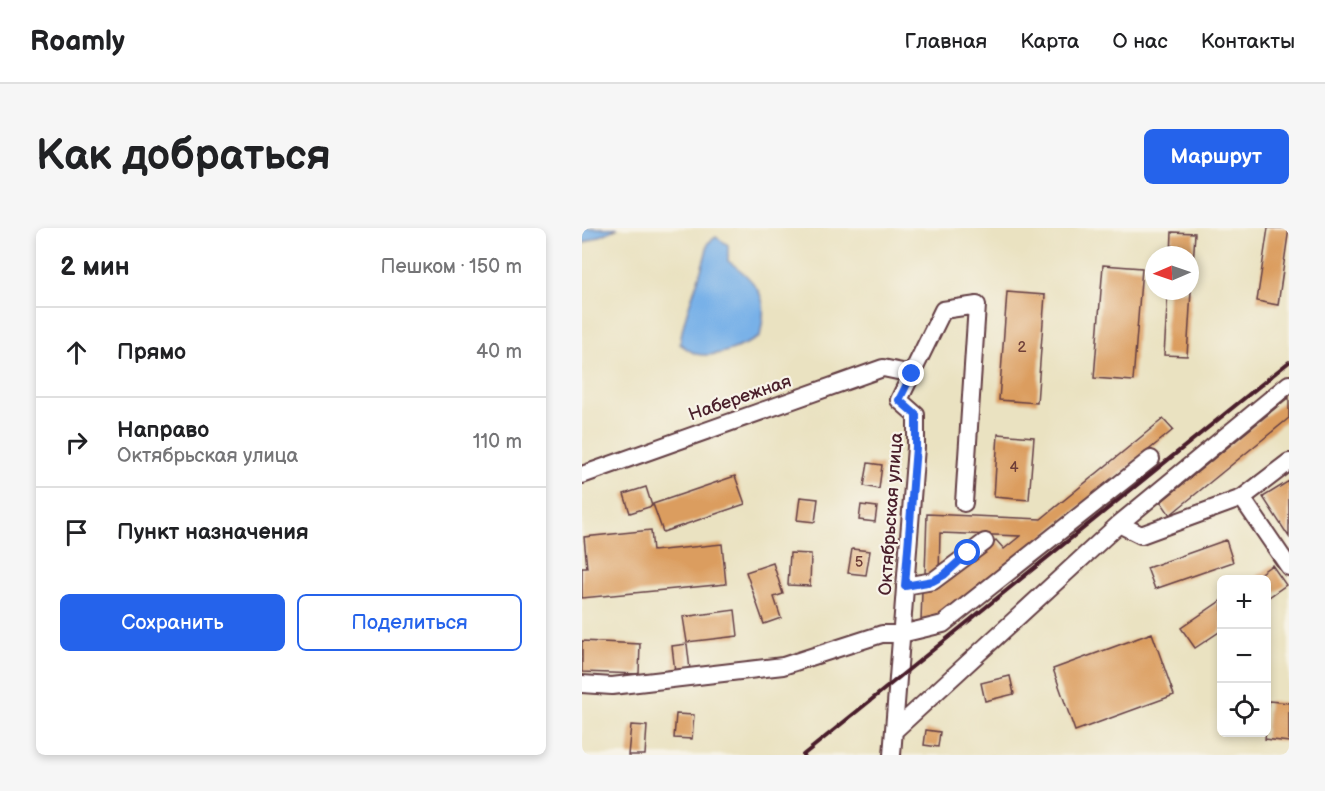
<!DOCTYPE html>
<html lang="ru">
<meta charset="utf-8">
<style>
body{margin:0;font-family:"Balsamiq Sans",sans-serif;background:#f6f6f6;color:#202124}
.controls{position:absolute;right:18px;bottom:18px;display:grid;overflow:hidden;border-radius:9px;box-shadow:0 3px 9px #0003}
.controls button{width:54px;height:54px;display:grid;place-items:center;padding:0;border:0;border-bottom:2px solid #e0e0e0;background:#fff;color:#202124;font:30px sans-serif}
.compass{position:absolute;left:563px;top:18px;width:54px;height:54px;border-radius:50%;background:#fff;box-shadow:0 3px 9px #0003;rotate:268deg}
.stop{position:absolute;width:18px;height:18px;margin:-14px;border:4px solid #2563eb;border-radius:50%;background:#fff}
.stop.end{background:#2563eb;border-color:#fff;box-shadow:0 2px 6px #0008}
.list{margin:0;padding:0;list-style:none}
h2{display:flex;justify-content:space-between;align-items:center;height:78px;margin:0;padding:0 24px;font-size:26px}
h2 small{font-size:20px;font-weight:400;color:#757577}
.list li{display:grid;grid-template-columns:39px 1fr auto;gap:18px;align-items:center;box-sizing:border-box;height:90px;padding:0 24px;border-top:2px solid #e0e0e0}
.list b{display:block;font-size:22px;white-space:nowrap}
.list p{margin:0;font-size:20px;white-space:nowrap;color:#757577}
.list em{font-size:20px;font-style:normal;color:#757577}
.actions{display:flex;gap:12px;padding:18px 24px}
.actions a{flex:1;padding:14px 0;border:2px solid #2563eb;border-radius:9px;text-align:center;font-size:21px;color:#2563eb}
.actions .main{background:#2563eb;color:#fff}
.icon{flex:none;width:33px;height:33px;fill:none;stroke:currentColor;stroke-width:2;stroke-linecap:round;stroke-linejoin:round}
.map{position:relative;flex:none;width:707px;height:527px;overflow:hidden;border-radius:9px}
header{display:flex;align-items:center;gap:36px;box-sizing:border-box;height:84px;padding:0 30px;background:#fff;border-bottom:2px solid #e0e0e0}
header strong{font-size:28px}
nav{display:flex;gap:33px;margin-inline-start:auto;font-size:21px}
.intro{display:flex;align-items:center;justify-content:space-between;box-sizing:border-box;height:144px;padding:0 36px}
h1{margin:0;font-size:42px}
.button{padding:15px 27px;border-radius:9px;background:#2563eb;color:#fff;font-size:21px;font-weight:700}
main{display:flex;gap:36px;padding:0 36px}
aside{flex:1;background:#fff;border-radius:9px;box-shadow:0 3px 9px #0003}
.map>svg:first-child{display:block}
</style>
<header>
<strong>Roamly</strong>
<nav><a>Главная</a><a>Карта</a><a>О нас</a><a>Контакты</a></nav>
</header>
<div class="intro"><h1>Как добраться</h1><a class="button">Маршрут</a></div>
<main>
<aside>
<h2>2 мин<small>Пешком · 150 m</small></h2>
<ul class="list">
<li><svg class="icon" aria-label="ahead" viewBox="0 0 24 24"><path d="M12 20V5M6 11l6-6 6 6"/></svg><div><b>Прямо</b></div><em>40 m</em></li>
<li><svg class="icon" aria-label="right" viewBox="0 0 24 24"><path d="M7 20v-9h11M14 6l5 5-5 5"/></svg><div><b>Направо</b><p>Октябрьская улица</p></div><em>110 m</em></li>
<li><svg class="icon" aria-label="arrive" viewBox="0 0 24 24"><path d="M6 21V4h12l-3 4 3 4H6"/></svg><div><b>Пункт назначения</b></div></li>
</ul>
<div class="actions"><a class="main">Сохранить</a><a>Поделиться</a></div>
</aside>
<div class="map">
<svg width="707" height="527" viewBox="0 0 707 527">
<rect width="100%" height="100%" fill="#f7f3e8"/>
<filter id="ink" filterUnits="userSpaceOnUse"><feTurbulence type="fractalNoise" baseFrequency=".0167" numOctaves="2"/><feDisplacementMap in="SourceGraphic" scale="12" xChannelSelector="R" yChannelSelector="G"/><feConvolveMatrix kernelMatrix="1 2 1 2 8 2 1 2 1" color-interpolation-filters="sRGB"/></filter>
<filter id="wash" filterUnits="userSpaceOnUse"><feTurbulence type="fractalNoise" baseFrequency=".008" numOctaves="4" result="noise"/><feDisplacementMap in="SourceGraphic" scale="24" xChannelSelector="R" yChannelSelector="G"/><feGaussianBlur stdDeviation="1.35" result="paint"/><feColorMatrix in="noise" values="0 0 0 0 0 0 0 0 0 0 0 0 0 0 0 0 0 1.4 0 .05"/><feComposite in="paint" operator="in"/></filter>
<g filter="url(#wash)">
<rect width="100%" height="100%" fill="#eae2c1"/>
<path fill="#78b1e8" stroke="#61688a" stroke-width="1.5" d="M0,0H36L0,16Z
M134,9L146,17V33C161,43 178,58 181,76C183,86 179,100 178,109C161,118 134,131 114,126C109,124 103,119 98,116C102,81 120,50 126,15Z"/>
<g id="blocks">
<path fill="#db9d5f" d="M686,0H707L696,77L675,73Z
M590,4L613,5L610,53H608V27H589Z
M521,37L560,40L551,153L512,150Z
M586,63H609L605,128L582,127Z
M425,64L463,67L455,175L417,172Z
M707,169V190L588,287L579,274Z
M581,191L591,202L370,383L339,394L340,363L353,362L414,312L422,321L438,308L358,305L357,346H343L345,286L459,291Z
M416,206L452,209L447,272L412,269Z
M286,235L300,237L297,261L282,258Z
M153,248L163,276L81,304L71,276Z
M707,253V309L681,269Z
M64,259L70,278L48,285L42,266Z
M218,269L236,271L233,294L215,292Z
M279,277L295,279L293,294L277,292Z
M69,302L71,323L140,316L144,356L0,370V340H5L2,309Z
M644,312L651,334L573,361L565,340Z
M270,321L288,323L284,347L266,345Z
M208,325L229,326L228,358L206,357Z
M191,335L201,366L192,369L199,390L182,396L164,344Z
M690,337L704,357L684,371V352H669Z
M640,372V402L613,420L599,400Z
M153,382L156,408L105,414L101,389Z
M570,405L592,467L493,503L471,441Z
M0,413L58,416L57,446L0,444Z
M105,416L108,442L93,444L90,418Z
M428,448L432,466L403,473L399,455Z
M687,473L707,475V514L683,511Z
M94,486L112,487L110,511L92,510Z
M49,497L65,498L63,527H46Z
M344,502L358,504L356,519L342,517Z"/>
</g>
</g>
<g filter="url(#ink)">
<use href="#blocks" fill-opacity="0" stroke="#623c42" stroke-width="1.5"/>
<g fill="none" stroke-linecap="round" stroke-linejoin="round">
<defs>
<path id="minor" d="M0,247L301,140L330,146
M660,270L707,339
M537,296L707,156
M323,358L351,353L403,314
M0,456L30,458L201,438L300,406H319L361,396L569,231
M312,503L537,296L559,307L660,270L707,234
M310,527L334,219V187L317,172L361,82L395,77L382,275"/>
</defs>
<use href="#minor" stroke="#623c42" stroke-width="20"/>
<use href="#minor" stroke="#fff" stroke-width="16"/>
<path stroke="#4a1f2b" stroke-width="4" d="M221,527L707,134"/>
</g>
</g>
<g fill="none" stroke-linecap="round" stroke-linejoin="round" filter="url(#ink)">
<path stroke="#2563eb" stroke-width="8" d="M330,146L317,172L334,187V219L323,358L351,353L362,347L386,325"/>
</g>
<g text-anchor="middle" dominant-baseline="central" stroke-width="4.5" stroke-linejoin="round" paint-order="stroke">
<g font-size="15" fill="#6e3e38">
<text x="440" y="119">2</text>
<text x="432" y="239">4</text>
<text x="277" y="334">5</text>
</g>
<g font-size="18" fill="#4a1f2b" stroke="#f7f3e8">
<text transform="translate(158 170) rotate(-19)">Набережная</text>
<text transform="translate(309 286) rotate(-86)">Октябрьская улица</text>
</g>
</g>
</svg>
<div class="controls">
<button>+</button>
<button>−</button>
<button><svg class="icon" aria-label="locate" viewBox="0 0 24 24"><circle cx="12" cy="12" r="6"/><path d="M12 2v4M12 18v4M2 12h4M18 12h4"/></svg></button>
</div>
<svg class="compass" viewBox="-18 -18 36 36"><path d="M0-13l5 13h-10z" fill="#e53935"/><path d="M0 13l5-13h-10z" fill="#757577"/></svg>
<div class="stop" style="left:386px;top:325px"></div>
<div class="stop end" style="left:330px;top:146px"></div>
</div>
</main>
